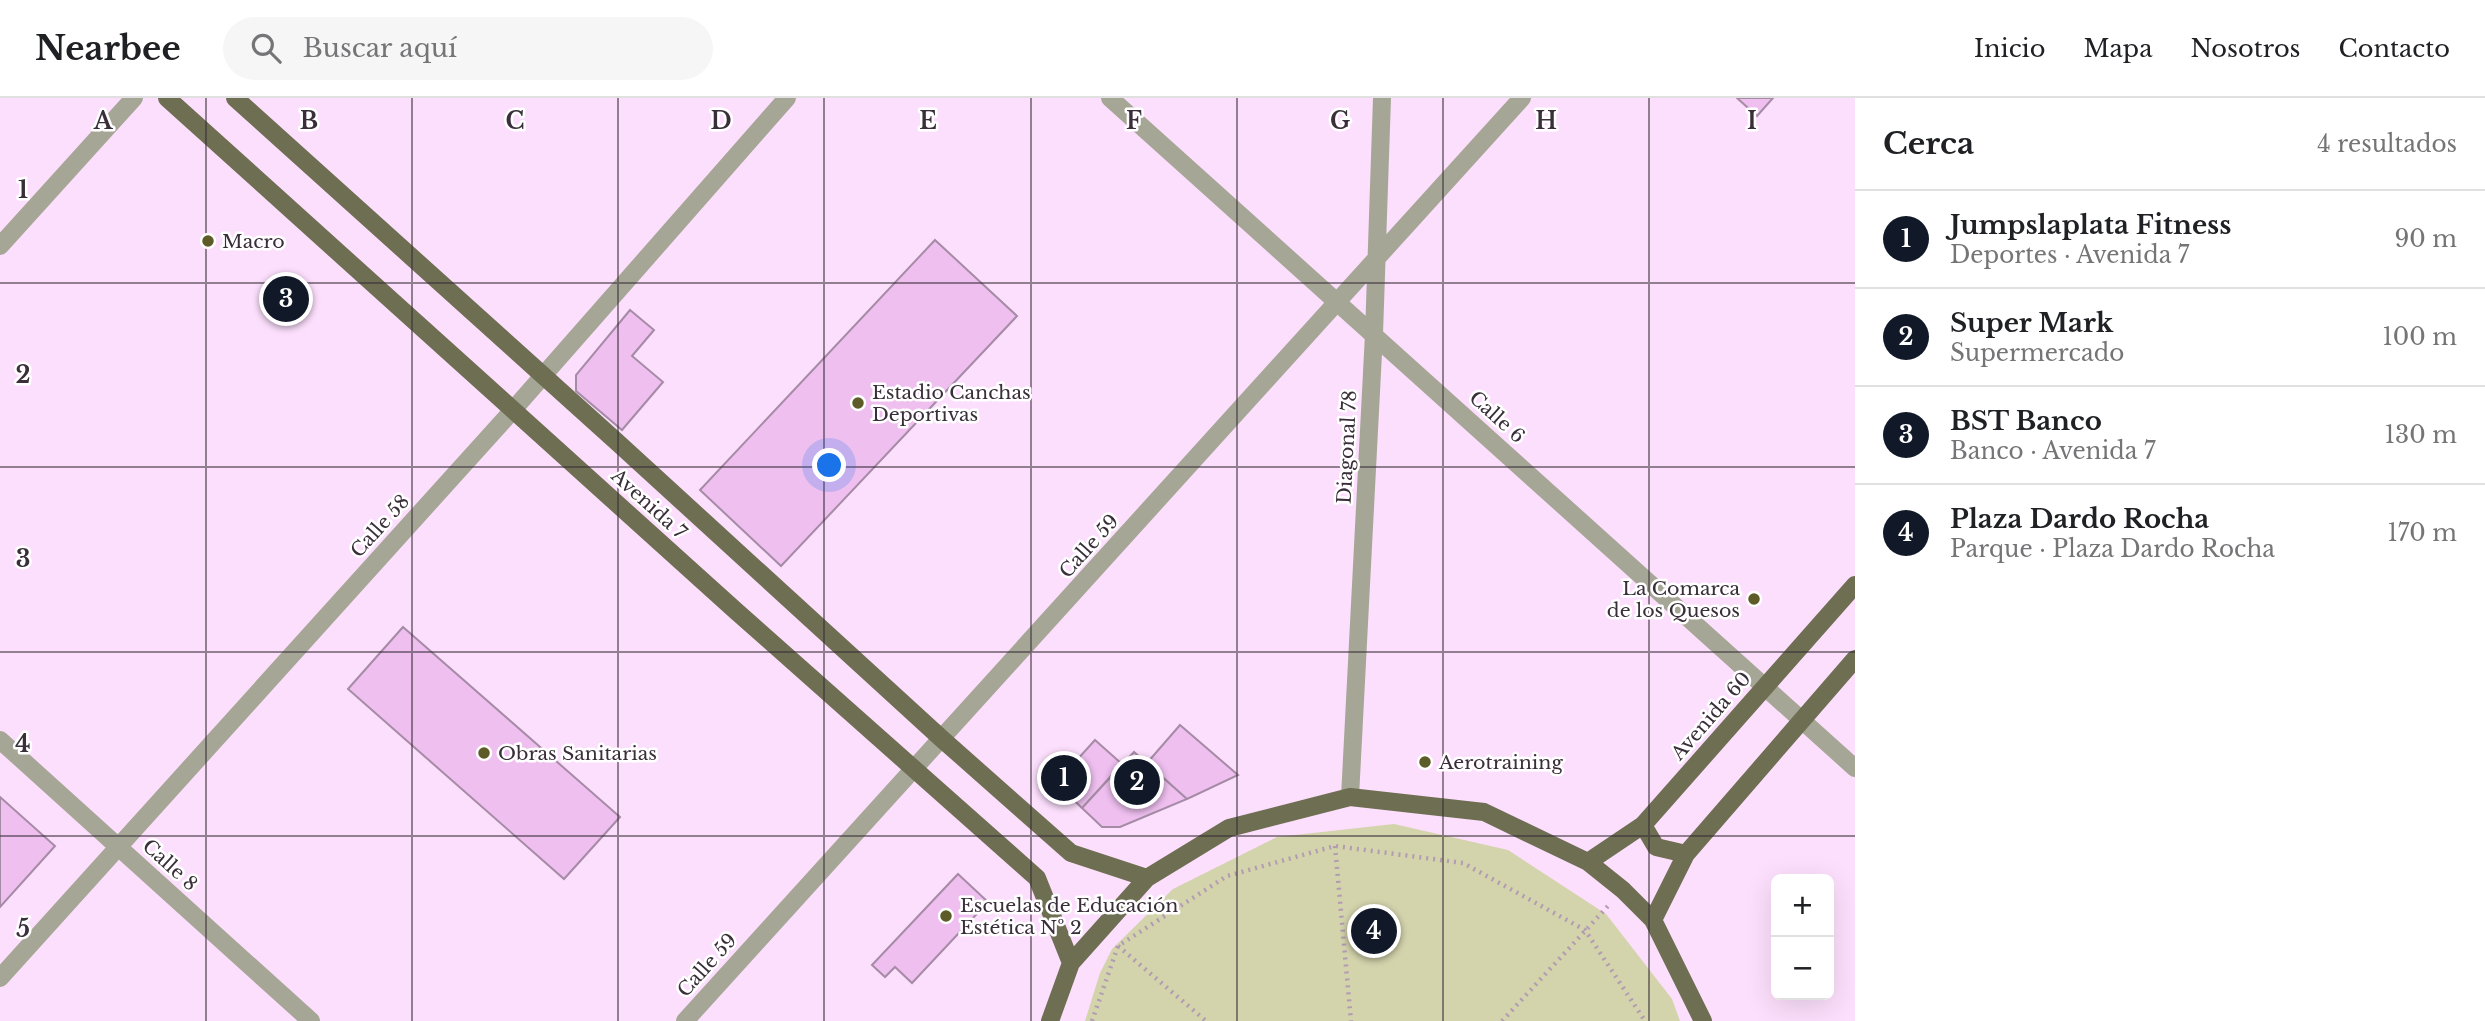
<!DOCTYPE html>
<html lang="es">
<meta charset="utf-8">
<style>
body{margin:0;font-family:"Libre Baskerville",serif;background:#f6f6f6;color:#202124}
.controls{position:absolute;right:21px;bottom:21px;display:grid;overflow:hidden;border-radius:10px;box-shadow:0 7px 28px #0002}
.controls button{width:63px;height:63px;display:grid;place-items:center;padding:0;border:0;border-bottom:2px solid #e0e0e0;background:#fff;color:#202124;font:35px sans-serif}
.you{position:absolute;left:830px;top:368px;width:24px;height:24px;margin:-18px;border:5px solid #fff;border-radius:50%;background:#1a73e8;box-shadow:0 0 0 10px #1a73e833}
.badge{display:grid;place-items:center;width:46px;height:46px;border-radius:50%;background:#111827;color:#fff;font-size:23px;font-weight:700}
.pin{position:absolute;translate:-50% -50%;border:4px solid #fff;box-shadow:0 2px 7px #0006}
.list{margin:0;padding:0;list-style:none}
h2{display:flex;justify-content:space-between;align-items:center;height:91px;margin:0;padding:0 28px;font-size:30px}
h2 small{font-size:23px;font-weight:400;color:#757577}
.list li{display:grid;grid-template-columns:46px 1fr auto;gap:21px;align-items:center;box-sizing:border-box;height:98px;padding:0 28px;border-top:2px solid #e0e0e0}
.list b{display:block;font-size:26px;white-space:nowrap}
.list p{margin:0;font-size:23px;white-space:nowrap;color:#757577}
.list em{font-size:23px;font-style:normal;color:#757577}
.icon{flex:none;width:38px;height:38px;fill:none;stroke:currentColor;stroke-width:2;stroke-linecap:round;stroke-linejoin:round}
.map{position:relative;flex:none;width:1855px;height:923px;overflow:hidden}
header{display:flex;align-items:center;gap:42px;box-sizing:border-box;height:98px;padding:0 35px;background:#fff;border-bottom:2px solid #e0e0e0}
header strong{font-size:33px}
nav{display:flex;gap:38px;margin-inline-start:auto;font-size:24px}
.search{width:490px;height:63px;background:#f6f6f6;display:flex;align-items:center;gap:18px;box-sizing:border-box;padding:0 24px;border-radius:38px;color:#757577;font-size:26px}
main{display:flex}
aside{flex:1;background:#fff}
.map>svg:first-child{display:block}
</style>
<header>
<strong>Nearbee</strong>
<div class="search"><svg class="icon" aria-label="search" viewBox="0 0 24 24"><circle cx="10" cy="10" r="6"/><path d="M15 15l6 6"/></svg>Buscar aquí</div>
<nav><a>Inicio</a><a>Mapa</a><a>Nosotros</a><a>Contacto</a></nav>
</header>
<main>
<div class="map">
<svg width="1855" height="923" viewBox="0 0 1855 923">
<rect width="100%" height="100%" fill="#fcdffc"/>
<path fill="#d3d3ac" d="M1394,726L1508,752L1606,816L1672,901L1680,923H1085L1100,875L1112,851L1173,791L1277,739Z"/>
<path fill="#eebfef" stroke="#a58ba5" stroke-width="2" d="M1737,0H1773L1757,18Z
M935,142L1017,218L781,468L700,392Z
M630,212L654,232L632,258L663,284L622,332L576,293V277Z
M403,529L620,719L564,781L348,591Z
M1180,627L1238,677L1187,701L1147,665Z
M1095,642L1122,666L1082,710L1056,685Z
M1134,654L1187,701L1120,729H1102L1082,710Z
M0,699L55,748L0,809Z
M958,776L988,804L912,885L895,869L885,879L872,867Z"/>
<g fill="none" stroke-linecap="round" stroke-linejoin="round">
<path stroke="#b29cb2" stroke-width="4.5" stroke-dasharray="2 5" stroke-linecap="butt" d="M1335,748L1351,923
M1118,848L1206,923
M1092,923L1118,848L1227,778L1335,748L1463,765L1585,832L1645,923
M1502,923L1609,807"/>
<path stroke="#a6a697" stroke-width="18" d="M1110,0L1855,670
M0,148L134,0
M0,642L311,923
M1350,699L1374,236L1382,0
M0,880L513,312L787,0
M685,923L1522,0"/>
<path stroke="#6e6e52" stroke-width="18" d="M167,0L736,513L1037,780L1071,865
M235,0L617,344L942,641L1071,755L1147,780
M1643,727L1656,749L1686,756
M1588,764L1643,727L1855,487
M1653,822L1686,756L1855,561
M1050,923L1071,865L1147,780L1229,730L1350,699L1484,714L1588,764L1623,792L1653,822L1703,923"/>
</g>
<path fill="none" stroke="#392e39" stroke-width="2" stroke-opacity="0.55" d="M206,0V923M412,0V923M618,0V923M824,0V923M1031,0V923M1237,0V923M1443,0V923M1649,0V923M0,185H1855M0,369H1855M0,554H1855M0,738H1855"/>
<g fill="#5d5b28" stroke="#fff" stroke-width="2.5">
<circle cx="208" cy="143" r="7"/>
<circle cx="858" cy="305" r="7"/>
<circle cx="1754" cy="501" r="7"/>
<circle cx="484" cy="655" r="7"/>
<circle cx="1425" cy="664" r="7"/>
<circle cx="946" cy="818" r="7"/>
</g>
<g text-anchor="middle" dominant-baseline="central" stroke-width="5" stroke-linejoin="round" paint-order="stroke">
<g font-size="19" fill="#392e39" stroke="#fff" text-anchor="start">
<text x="222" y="143">Macro</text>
<text x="872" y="294">Estadio Canchas<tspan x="872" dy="22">Deportivas</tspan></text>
<text x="1740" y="490" text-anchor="end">La Comarca<tspan x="1740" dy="22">de los Quesos</tspan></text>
<text x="498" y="655">Obras Sanitarias</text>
<text x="1439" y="664">Aerotraining</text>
<text x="960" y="807">Escuelas de Educación<tspan x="960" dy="22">Estética Nº 2</tspan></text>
</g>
<g font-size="19" fill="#392e39" stroke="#fff">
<text transform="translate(1497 319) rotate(42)">Calle 6</text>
<text transform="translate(1347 349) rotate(-87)">Diagonal 78</text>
<text transform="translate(649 406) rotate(42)">Avenida 7</text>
<text transform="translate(380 428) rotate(-48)">Calle 58</text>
<text transform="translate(1089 448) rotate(-48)">Calle 59</text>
<text transform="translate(1711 618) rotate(-49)">Avenida 60</text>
<text transform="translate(170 767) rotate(42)">Calle 8</text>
<text transform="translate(707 867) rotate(-48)">Calle 59</text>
</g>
</g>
<g font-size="23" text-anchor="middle" font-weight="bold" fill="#392e39" stroke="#fff" stroke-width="5" stroke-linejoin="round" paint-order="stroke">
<text x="103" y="31">A</text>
<text x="309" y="31">B</text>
<text x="515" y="31">C</text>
<text x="721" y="31">D</text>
<text x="928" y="31">E</text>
<text x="1134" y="31">F</text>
<text x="1340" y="31">G</text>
<text x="1546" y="31">H</text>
<text x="1752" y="31">I</text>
<text x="23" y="100">1</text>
<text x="23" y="285">2</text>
<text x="23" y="469">3</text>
<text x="23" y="654">4</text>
<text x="23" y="839">5</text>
</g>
</svg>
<div class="controls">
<button>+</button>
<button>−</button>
</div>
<div class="you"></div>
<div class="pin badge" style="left:1064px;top:680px">1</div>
<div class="pin badge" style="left:1137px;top:684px">2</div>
<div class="pin badge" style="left:286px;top:201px">3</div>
<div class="pin badge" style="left:1374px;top:833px">4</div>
</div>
<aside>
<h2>Cerca<small>4 resultados</small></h2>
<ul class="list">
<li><span class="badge">1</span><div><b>Jumpslaplata Fitness</b><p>Deportes · Avenida 7</p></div><em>90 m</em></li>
<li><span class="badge">2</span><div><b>Super Mark</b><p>Supermercado</p></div><em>100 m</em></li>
<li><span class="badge">3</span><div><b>BST Banco</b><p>Banco · Avenida 7</p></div><em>130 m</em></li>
<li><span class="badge">4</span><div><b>Plaza Dardo Rocha</b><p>Parque · Plaza Dardo Rocha</p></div><em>170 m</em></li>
</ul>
</aside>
</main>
